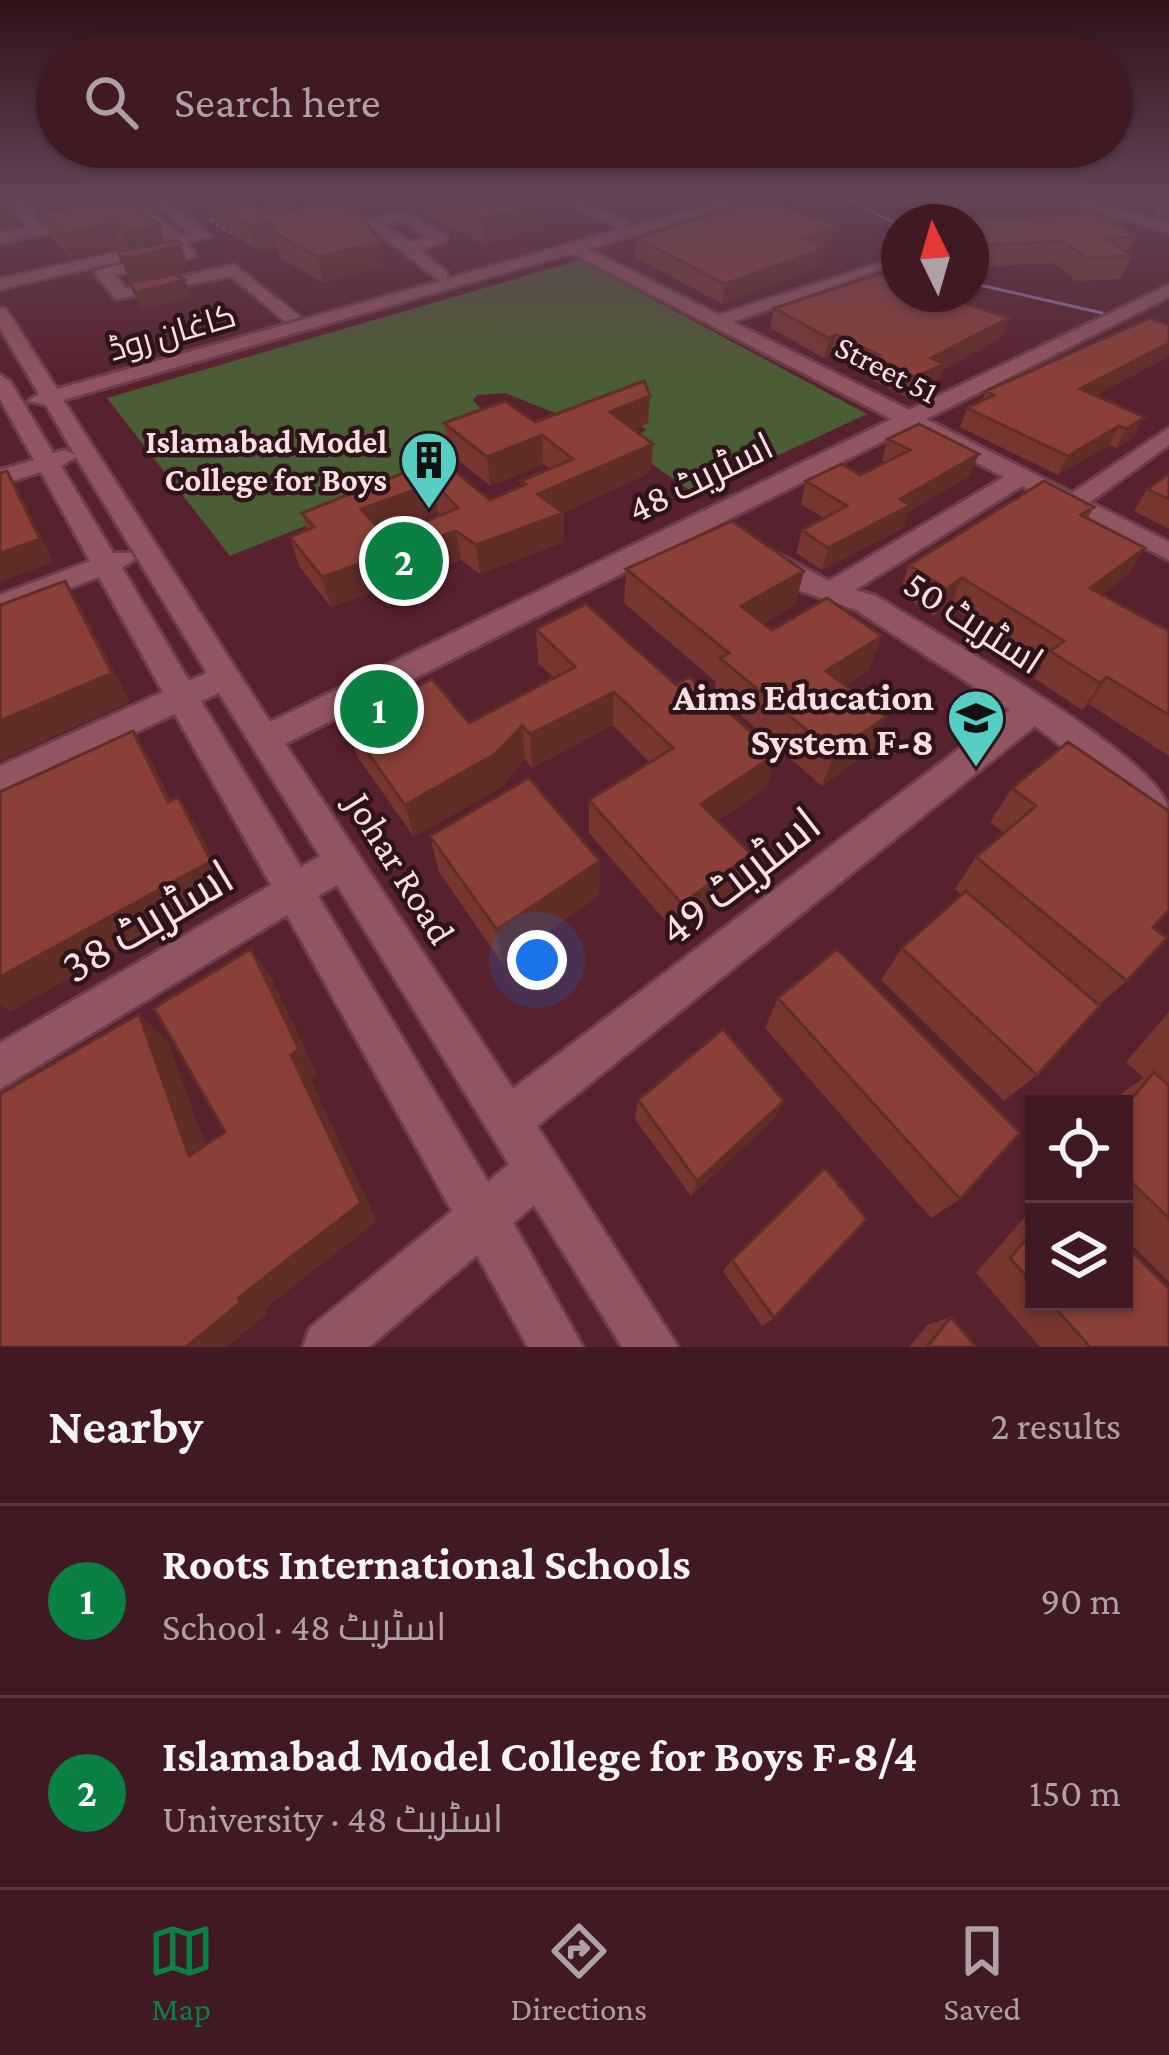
<!DOCTYPE html>
<meta charset="utf-8">
<style>
body{margin:0;font-family:"Crimson Pro",Cairo,serif;background:#4c262f;color:#f1f3f6}
.controls{position:absolute;right:36px;bottom:36px;display:grid;overflow:hidden;border-radius:0px;box-shadow:0 3px 9px #0004}
.controls button{width:108px;height:108px;display:grid;place-items:center;padding:0;border:0;border-bottom:3px solid #5a3840;background:#411922;color:#f1f3f6;font:60px sans-serif}
.compass{position:absolute;left:881px;top:204px;width:108px;height:108px;border-radius:50%;background:#411922;box-shadow:0 3px 9px #0004;rotate:355deg}
.you{position:absolute;left:537px;top:960px;width:42px;height:42px;margin:-30px;border:9px solid #fff;border-radius:50%;background:#1a73e8;box-shadow:0 0 0 18px #1a73e833}
.badge{display:grid;place-items:center;width:78px;height:78px;border-radius:50%;background:#0b8043;color:#fff;font-size:39px;font-weight:700}
.pin{position:absolute;translate:-50% -50%;border:6px solid #fff;box-shadow:0 3px 12px #0006}
.list{margin:0;padding:0;list-style:none}
h2{display:flex;justify-content:space-between;align-items:center;height:156px;margin:0;padding:0 48px;font-size:51px}
h2 small{font-size:39px;font-weight:400;color:#aea0a5}
.list li{display:grid;grid-template-columns:78px 1fr auto;gap:36px;align-items:center;box-sizing:border-box;height:192px;padding:0 48px;border-top:3px solid #5a3840}
.list b{display:block;font-size:45px;white-space:nowrap}
.list p{margin:0;font-size:39px;white-space:nowrap;color:#aea0a5}
.list em{font-size:39px;font-style:normal;color:#aea0a5}
.icon{flex:none;width:66px;height:66px;fill:none;stroke:currentColor;stroke-width:2;stroke-linecap:round;stroke-linejoin:round}
.map{position:relative;flex:none;width:1169px;height:1347px;overflow:hidden}
.search{position:absolute;background:#411922;box-shadow:0 3px 9px #0004;left:36px;right:36px;top:36px;height:132px;display:flex;align-items:center;gap:30px;box-sizing:border-box;padding:0 42px;border-radius:66px;color:#aea0a5;font-size:45px}
.sheet{height:540px;background:#411922}
nav{display:flex;justify-content:space-around;align-items:center;box-sizing:border-box;height:168px;border-top:3px solid #5a3840;background:#411922;font-size:33px;color:#aea0a5}
nav a{display:grid;justify-items:center;gap:6px}
nav .on{color:#0b8043}
.map>svg:first-child{display:block}
</style>
<div class="map">
<svg width="1169" height="1347" viewBox="0 0 1169 1347">
<rect width="100%" height="100%" fill="#57212d"/>
<path fill="#4b5d34" d="M580,260L867,414L695,494L620,442L647,430L618,411L583,424L505,393L477,395L473,400L495,424L431,447L452,467L230,556L107,398Z"/>
<g fill="none" stroke-linecap="round" stroke-linejoin="round">
<path stroke="#91729d" stroke-width="3" d="M840,195L899,225
M971,283L1102,313"/>
<defs>
<path id="minor" d="M3,195H18L42,225L168,201L210,236L187,243L196,256L114,275L126,289L234,265L300,317L285,321L231,276L116,299L95,273L97,270L178,251L136,214L0,243V233L28,228ZM160,209L190,233L181,235L150,211Z
M318,195H375L342,207Z
M549,195H568L627,222V228L743,195H766L588,249L719,315L886,261V267L733,322L909,410L1169,285V297L926,419L1072,493L1169,428V445L1090,502L1169,542V560L1022,486L855,590L876,596C937,635 1142,746 1167,804C1169,816 1169,836 1169,849L1156,845L1121,793L1035,726L537,1126L678,1347H622L534,1205L513,1223L583,1347H528L477,1255L369,1347H303L310,1328L452,1211L287,915L0,1089V1043L271,885L175,714L0,795V766L163,692L99,577L0,614V595L90,561L41,472L0,485V470L34,460L0,399V375L10,381L53,453L65,450L75,455L46,405L28,401L39,394L0,328V308L6,309L57,389L440,281L368,225V219L404,212L446,235V241L418,250L447,272V279L622,229ZM402,221L428,237L409,243L385,224ZM572,253L892,419L270,722L63,400ZM909,428L1004,477L829,581L778,554H760L756,560L795,589L856,610L1010,710L513,1089L285,744ZM76,457L207,673L189,681L122,568L135,559L131,553H113L61,466ZM219,693L320,856L301,867L201,701ZM337,885L509,1164L488,1182L318,896Z
M1045,195H1068L1169,224V233Z
M123,251L129,253V259L0,289V279Z"/>
</defs>
<use href="#minor" stroke="#6c3d4b" stroke-width="6"/>
<path stroke="#8c5e67" stroke-width="3" stroke-dasharray="4.5 3" stroke-linecap="butt" d="M266,195L292,212
M210,219L228,233L236,232"/>
<use href="#minor" fill="#915561" fill-rule="evenodd"/>
</g>
<path fill="#773730" fill-rule="evenodd" d="M199,195H241L269,215L385,267L323,283L281,258L277,248L258,252L203,210Z
M394,195H540L552,201L553,226L484,245Z
M619,195H664L637,202Z
M906,195H1012L963,214Z
M1079,195H1162L1126,207Z
M125,197L165,242L181,244L189,268L156,278L185,280L191,297L142,310L118,252L130,250L122,247L70,258L51,237L41,214Z
M1169,197V220L1155,215L1162,200Z
M972,219L1136,237L1129,253L1132,256L1121,279L1076,281L1054,263L980,267L971,259Z
M636,238L834,245L826,248L822,266L722,304L635,257Z
M774,308L1001,338L942,370L937,384L908,398L868,378L869,374L831,355L824,358L770,328Z
M1169,325V356L1095,396L1135,436L1116,448L1109,445L1058,475L960,427L967,408L982,401L986,391Z
M650,396L648,423L634,429L653,444L651,472L563,513L564,542L480,574L461,560L331,607L299,566L290,537L307,530L302,513L443,469L490,500L522,486L521,481L550,469L543,464L490,486L448,451L444,423L535,422ZM438,512L441,516L387,538L383,533Z
M888,439L970,476L908,512L903,528L822,570L796,553L802,530L824,518L801,504L806,481L860,475L885,462L882,461Z
M1169,474V529L1134,511L1147,489Z
M1094,507L1088,518L1145,548L1128,575L1102,594L1169,631V756L1089,704L1082,710L1034,678L1042,665L950,606L934,616L899,592L909,565Z
M626,569L804,571L795,605L764,623L772,630L869,670L845,686L886,717L872,750L822,786L714,692L716,682L624,603Z
M536,629L767,787L717,821L742,885L677,934L589,833V800L650,763L613,725L532,768L525,759L500,788L414,837L357,756L346,722L469,723L554,678L538,663Z
M1068,742L1153,927L1127,981L1099,1005L1037,1075L1004,1101L881,980L902,948L962,895L955,889L976,857L1004,833L990,822L1012,788Z
M430,836L600,861L599,896L502,963L439,872Z
M778,998L960,1199L931,1218L765,1028Z
M1169,1012V1282L1124,1237V1104H1108L1113,1099L1144,1078L1126,1062Z
M638,1100L784,1101L773,1120L691,1196L635,1119Z
M1034,1206V1302H1124L1169,1347H1040L976,1273Z
M732,1260L774,1318L762,1326L723,1271Z
M951,1317L976,1347H909L927,1325Z"/>
<path fill="#612d27" d="M26,195H53L28,200Z
M637,195H664L637,202Z
M977,195H1012L963,214L968,199Z
M1131,195H1162L1126,207Z
M552,201L553,226L484,245L482,219Z
M12,207L20,225L0,228V209Z
M113,223L122,247L70,258L60,235Z
M271,223L277,248L258,252L251,227Z
M159,225L167,248L181,244L189,268L130,283L121,259L133,256L124,233Z
M838,227L834,245L826,248L822,266L722,304L725,284L803,238Z
M381,242L385,267L323,283L318,257Z
M185,280L191,297L142,310L135,293Z
M1009,318L1001,338L942,370L937,384L908,398L915,377L931,358Z
M836,335L831,355L824,358L829,338Z
M1169,343V356L1072,408L1080,389Z
M650,396L648,423L609,440L610,412Z
M1145,417L1135,436L1116,448L1126,429Z
M1119,426L1109,445L1058,475L1068,456Z
M542,435L543,464L490,486L487,457Z
M653,444L651,472L562,513L564,542L480,574L476,545L538,494Z
M979,454L970,476L908,512L903,528L822,570L828,548L900,499Z
M7,471L21,494L54,562L0,582V553Z
M434,483L438,512L368,538L361,509Z
M456,531L461,560L331,607L322,577Z
M1145,548L1128,575L1074,615L1090,588Z
M804,571L795,605L734,640L741,606Z
M962,578L950,606L934,616L946,589Z
M65,581L83,610L130,702L0,761V721Z
M882,636L869,670L816,705L826,671Z
M1107,677L1089,704L1082,710L1100,683Z
M614,692L613,725L532,768L530,734Z
M886,717L872,750L822,786L834,753Z
M522,726L525,759L500,788L414,837L405,805Z
M133,731L151,760L186,830L168,802Z
M776,754L767,787L695,836L701,804Z
M178,797L196,825L228,888L10,1012L0,1004V977Z
M751,854L742,885L677,934L682,904Z
M600,861L599,896L502,963L497,930Z
M251,949L272,979L318,1075L311,1080L377,1221L265,1309L267,1314L227,1347H186L238,1298L291,1055Z
M139,1014L168,1042L218,1177L189,1156Z
M784,1101L773,1120L691,1196L697,1181Z"/>
<path fill="#8a4038" stroke="#612d27" stroke-width="3" fill-rule="evenodd" d="M0,195H5L12,207L0,209Z
M207,195H241L269,215L336,200L360,214L381,242L318,257L275,233L271,223L251,227Z
M436,195H540L552,201L482,219Z
M125,197L159,225L124,233V227L113,223L60,235L41,214Z
M761,198L838,227L803,238L826,248L725,284L636,238Z
M1099,213L1136,237L1107,238L1132,256L1086,258L1063,241L988,245L975,234L972,219Z
M176,240L181,244L155,252L121,259L118,252Z
M176,274L185,280L135,293L130,283Z
M880,274L899,281V294H938L1009,318L931,358L944,364L915,377L874,357L879,355L836,335L829,338L774,308Z
M1150,318L1169,325V343L1080,389L1145,417L1126,429L1119,426L1068,456L967,408L994,395L986,391Z
M644,381L650,396L610,412L653,444L538,494L563,513L476,545L456,531L322,577L290,537L314,527L302,513L434,461L443,469L450,467L490,500L526,484L521,481L573,459L542,435L487,457L444,423L505,401L535,422ZM434,483L458,508L387,538L361,509Z
M919,424L979,454L900,499L911,505L828,548L802,530L847,506L806,481L842,464L860,475L910,450L888,439Z
M7,471L40,539L0,553V473Z
M1169,474V499L1147,489Z
M1044,481L1094,507L1081,515L1145,548L1090,588L1169,631V715L1107,677L1100,683L1050,651L1064,641L962,578L946,589L909,565Z
M732,521L804,571L741,606L772,630L827,598L882,636L826,671L886,717L834,753L720,658L729,653L626,569Z
M65,581L112,673L0,721V605Z
M586,604L676,685L689,677L776,754L701,804L751,854L682,904L589,800L673,748L614,692L530,734L522,726L495,754L405,805L346,722L432,679L469,723L575,667L536,629Z
M133,731L168,802L178,797L211,861L0,977V792Z
M1068,742L1169,811V910L1153,927L1167,938L1127,981L976,857L1036,806L1012,788Z
M529,778L600,861L497,930L430,836Z
M966,891L1100,1006L1037,1075L902,948Z
M251,949L299,1049L291,1055L361,1203L238,1298L240,1303L186,1347H0V1094L139,1014L189,1156L225,1132L154,1008Z
M837,949L1020,1133L960,1199L778,998Z
M723,1029L784,1101L697,1181L638,1100Z
M1154,1072L1169,1086V1218L1124,1175V1108Z
M825,1168L867,1219L774,1318L732,1260Z
M1034,1230V1285L1010,1258Z
M1124,1244L1169,1289V1347H1090L1050,1302H1124Z
M951,1317L976,1347H927Z"/>
<linearGradient id="sky" x2="0" y2="1"><stop stop-color="#301219"/><stop offset="0.51" stop-color="#634357"/><stop offset="1" stop-color="#634357" stop-opacity="0"/></linearGradient>
<rect width="1169" height="384" fill="url(#sky)"/>
<defs>
<symbol id="building-pin" viewBox="-11 -11 22 30"><path d="M0 17L-7.5 6A9.5 9.5 0 1 1 7.5 6Z" fill="#56cec4" stroke="#2d1419"/><path d="M-4-6H4V6H1V3H-1V6H-4ZM-2.5-4.3h1.7v1.8h-1.7ZM.8-4.3h1.7v1.8H.8ZM-2.5-1h1.7V.8h-1.7ZM.8-1h1.7V.8H.8Z" fill="#111"/></symbol>
<symbol id="school-pin" viewBox="-11 -11 22 30"><path d="M0 17L-7.5 6A9.5 9.5 0 1 1 7.5 6Z" fill="#56cec4" stroke="#2d1419"/><path d="M0-5L7-2L0 1L-7-2ZM-4 1L0 2.5L4 1V4Q0 6-4 4Z" fill="#111"/></symbol>
</defs>
<g fill-rule="evenodd">
<use href="#building-pin" x="396" y="427" width="66" height="90"/>
<use href="#school-pin" x="943" y="685" width="66" height="90"/>
</g>
<g text-anchor="middle" dominant-baseline="central" stroke-width="9" stroke-linejoin="round" paint-order="stroke">
<g font-size="33" fill="#fbdee2" stroke="#2d1419">
<text transform="translate(172 332) rotate(-16)">کاغان روڈ</text>
<text transform="translate(887 369) rotate(27)">Street 51</text>
</g>
<g font-size="33" font-weight="bold" fill="#fbdee2" stroke="#2d1419" text-anchor="end">
<text x="387" y="441">Islamabad Model<tspan x="387" dy="38">College for Boys</tspan></text>
</g>
<g font-size="39" fill="#fbdee2" stroke="#2d1419">
<text transform="translate(700 477) rotate(-26)">اسٹریٹ 48</text>
<text transform="translate(974 622) rotate(33)">اسٹریٹ 50</text>
<text transform="translate(401 868) rotate(58)">Johar Road</text>
</g>
<g font-size="39" font-weight="bold" fill="#fbdee2" stroke="#2d1419" text-anchor="end">
<text x="934" y="696">Aims Education<tspan x="934" dy="45">System F-8</tspan></text>
</g>
<g font-size="48" fill="#fbdee2" stroke="#2d1419">
<text transform="translate(739 876) rotate(-38)">اسٹریٹ 49</text>
<text transform="translate(147 921) rotate(-31)">اسٹریٹ 38</text>
</g>
</g>
</svg>
<div class="controls">
<button><svg class="icon" aria-label="locate" viewBox="0 0 24 24"><circle cx="12" cy="12" r="6"/><path d="M12 2v4M12 18v4M2 12h4M18 12h4"/></svg></button>
<button><svg class="icon" aria-label="layers" viewBox="0 0 24 24"><path d="M12 4l9 5-9 5-9-5zM3 14l9 5 9-5"/></svg></button>
</div>
<svg class="compass" viewBox="-18 -18 36 36"><path d="M0-13l5 13h-10z" fill="#e53935"/><path d="M0 13l5-13h-10z" fill="#aea0a5"/></svg>
<div class="you"></div>
<div class="pin badge" style="left:379px;top:709px">1</div>
<div class="pin badge" style="left:404px;top:561px">2</div>
<div class="search"><svg class="icon" aria-label="search" viewBox="0 0 24 24"><circle cx="10" cy="10" r="6"/><path d="M15 15l6 6"/></svg>Search here</div>
</div>
<section class="sheet">
<h2>Nearby<small>2 results</small></h2>
<ul class="list">
<li><span class="badge">1</span><div><b>Roots International Schools</b><p>School · اسٹریٹ 48</p></div><em>90 m</em></li>
<li><span class="badge">2</span><div><b>Islamabad Model College for Boys F-8/4</b><p>University · اسٹریٹ 48</p></div><em>150 m</em></li>
</ul>
</section>
<nav>
<a class="on"><svg class="icon" aria-label="map" viewBox="0 0 24 24"><path d="M3 6l6-2 6 2 6-2v14l-6 2-6-2-6 2zM9 4v14M15 6v14"/></svg>Map</a>
<a><svg class="icon" aria-label="directions" viewBox="0 0 24 24"><path d="M12 3l9 9-9 9-9-9zM9 14v-3h6M13 9l2 2-2 2"/></svg>Directions</a>
<a><svg class="icon" aria-label="saved" viewBox="0 0 24 24"><path d="M7 4h10v16l-5-4-5 4z"/></svg>Saved</a>
</nav>
